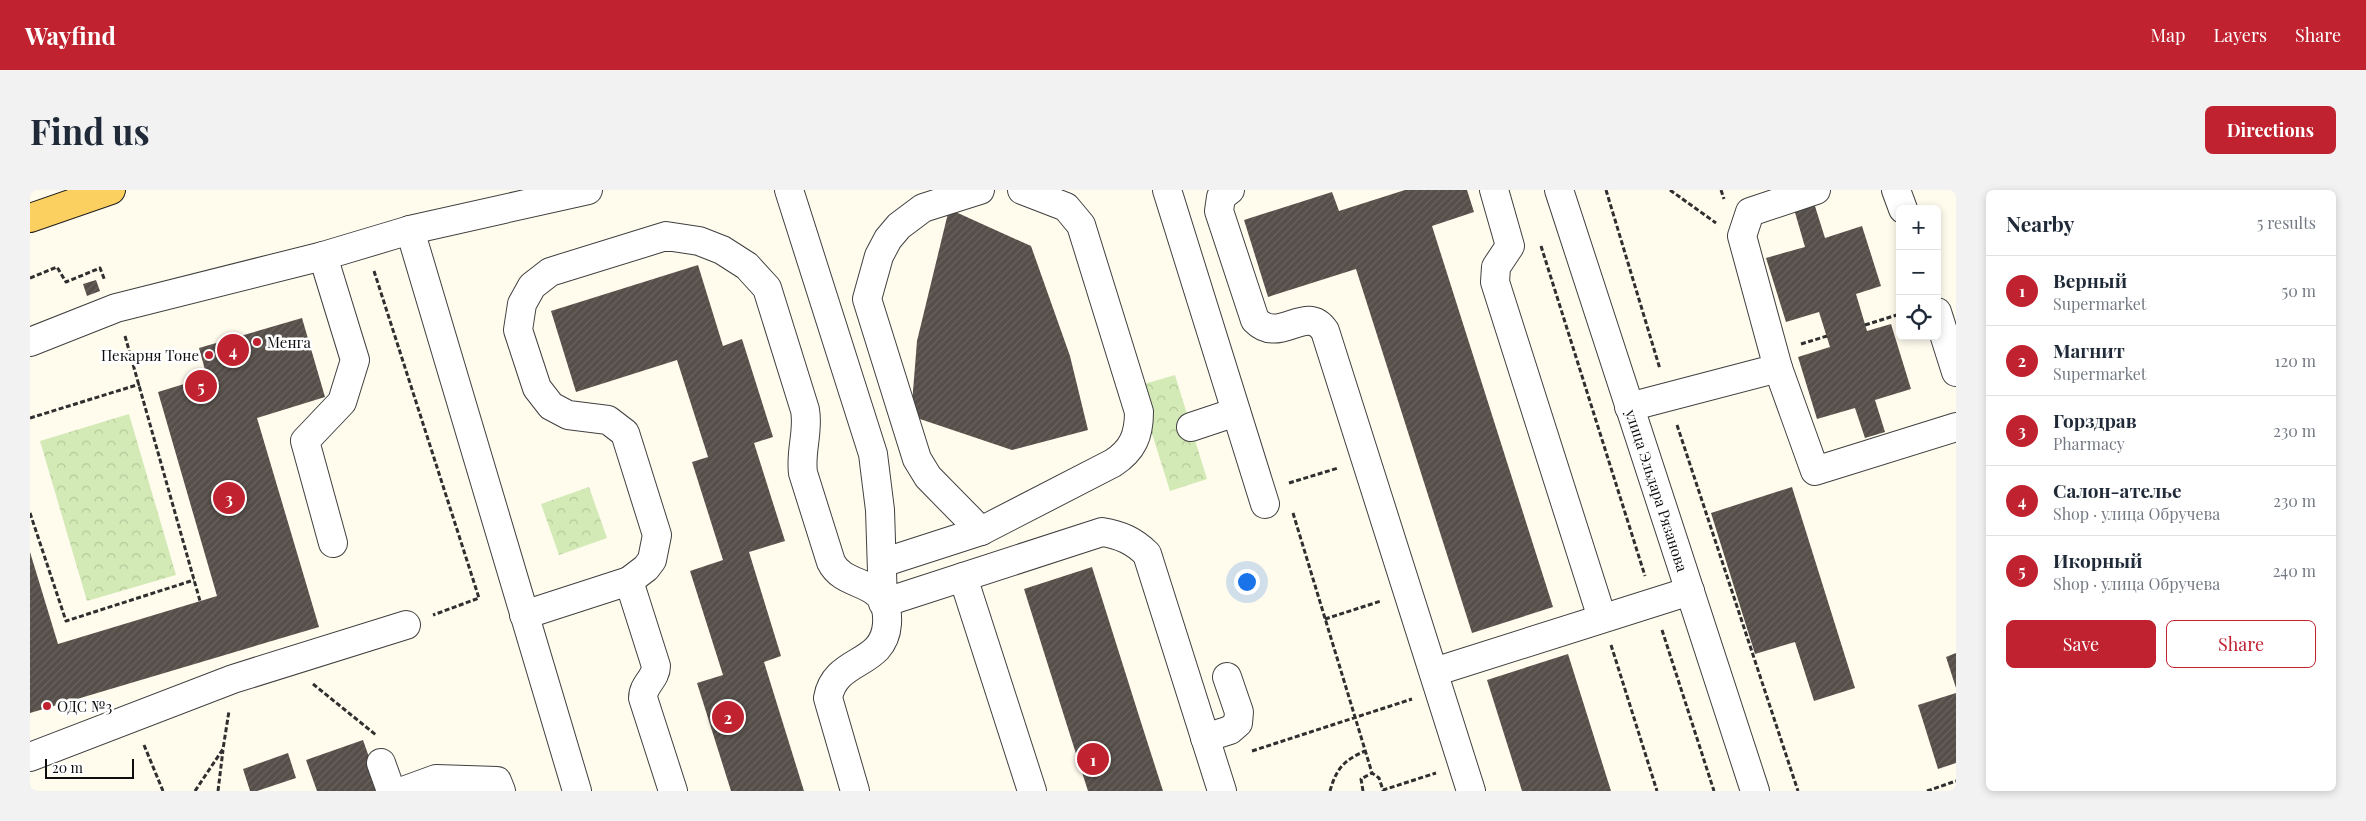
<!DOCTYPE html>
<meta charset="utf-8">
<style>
body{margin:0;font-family:"Playfair Display",serif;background:#f2f2f3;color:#1f2937}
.controls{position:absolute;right:15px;top:15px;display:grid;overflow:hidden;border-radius:8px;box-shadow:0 2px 8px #0003}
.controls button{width:45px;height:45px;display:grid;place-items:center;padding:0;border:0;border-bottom:1px solid #e0e1e3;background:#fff;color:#1f2937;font:25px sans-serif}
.scale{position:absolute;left:15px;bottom:12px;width:89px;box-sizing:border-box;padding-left:5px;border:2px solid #0d0d0d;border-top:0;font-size:14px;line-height:18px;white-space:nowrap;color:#0d0d0d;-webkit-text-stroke:4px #fff;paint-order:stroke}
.you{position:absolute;left:1216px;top:391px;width:18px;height:18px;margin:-12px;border:4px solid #fff;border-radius:50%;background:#1a73e8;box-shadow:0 0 0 8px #1a73e833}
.badge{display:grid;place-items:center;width:32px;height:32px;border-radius:50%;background:#c02230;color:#fff;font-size:16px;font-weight:700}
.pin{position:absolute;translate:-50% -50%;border:2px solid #fff;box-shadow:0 1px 5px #0006}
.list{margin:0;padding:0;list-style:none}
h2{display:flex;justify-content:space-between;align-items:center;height:65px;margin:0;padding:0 20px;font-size:21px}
h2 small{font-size:16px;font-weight:400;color:#747a83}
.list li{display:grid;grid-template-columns:32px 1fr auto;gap:15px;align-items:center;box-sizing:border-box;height:70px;padding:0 20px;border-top:1px solid #e0e1e3}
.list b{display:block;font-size:19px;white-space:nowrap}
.list p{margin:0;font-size:16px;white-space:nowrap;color:#747a83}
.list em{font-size:16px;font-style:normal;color:#747a83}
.actions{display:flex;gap:10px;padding:15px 20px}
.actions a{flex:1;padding:11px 0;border:1px solid #c02230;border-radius:8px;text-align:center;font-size:18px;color:#c02230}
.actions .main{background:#c02230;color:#fff}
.icon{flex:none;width:28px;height:28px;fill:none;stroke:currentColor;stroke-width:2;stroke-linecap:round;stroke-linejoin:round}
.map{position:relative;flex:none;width:1926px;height:601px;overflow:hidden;border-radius:8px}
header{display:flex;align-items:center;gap:30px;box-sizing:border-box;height:70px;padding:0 25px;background:#c02230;color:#fff}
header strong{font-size:24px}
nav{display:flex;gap:28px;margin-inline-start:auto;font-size:18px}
.intro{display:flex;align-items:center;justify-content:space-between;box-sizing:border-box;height:120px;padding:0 30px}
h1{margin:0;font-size:35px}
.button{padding:12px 22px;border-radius:8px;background:#c02230;color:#fff;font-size:18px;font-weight:700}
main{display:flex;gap:30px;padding:0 30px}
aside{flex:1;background:#fff;border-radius:8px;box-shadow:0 2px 8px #0003}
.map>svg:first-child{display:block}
</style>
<header>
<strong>Wayfind</strong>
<nav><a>Map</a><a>Layers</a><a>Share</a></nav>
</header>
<div class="intro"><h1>Find us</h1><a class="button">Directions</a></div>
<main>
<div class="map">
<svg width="1926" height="601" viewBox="0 0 1926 601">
<defs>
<pattern id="park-crowns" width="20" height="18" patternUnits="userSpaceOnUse" patternTransform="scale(1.25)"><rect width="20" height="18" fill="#d3eab6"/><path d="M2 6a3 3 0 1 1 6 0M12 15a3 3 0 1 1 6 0" fill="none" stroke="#b4c89b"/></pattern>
<pattern id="building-hatch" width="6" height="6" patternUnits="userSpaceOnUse" patternTransform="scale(1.25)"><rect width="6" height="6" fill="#564e49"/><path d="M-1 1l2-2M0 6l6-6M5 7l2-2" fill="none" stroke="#69635f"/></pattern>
</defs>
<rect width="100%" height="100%" fill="#fffbed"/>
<path fill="url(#park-crowns)" d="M1145,185L1177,289L1140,301L1107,196Z
M99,224L146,385L57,411L10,251Z
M559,297L577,348L529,365L511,314Z"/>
<path fill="url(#building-hatch)" d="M1375,0H1437L1444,22L1402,36L1523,417L1442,443L1326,79L1238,107L1214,30L1302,2L1309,21Z
M1784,13L1795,48L1832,36L1851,96L1826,104L1837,141L1861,134L1881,199L1845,210L1855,242L1835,248L1825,218L1787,229L1768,167L1800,157L1789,122L1756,132L1736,68L1775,57L1764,19Z
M919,19L1001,56L1040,166L1058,240L982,260L881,226L887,151Z
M668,75L693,156L712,149L743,247L724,253L755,351L719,362L751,466L734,472L774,601H701L667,493L693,485L660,381L693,370L662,272L678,267L647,170L546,202L521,121Z
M66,90L70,101L57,106L53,94Z
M272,128L295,207L227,228L289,437L0,523V362L28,454L187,406L128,202L177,187L169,158Z
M1762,297L1825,498L1784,511L1765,452L1725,464L1681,323Z
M1062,377L1109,526L1133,601H1058L1041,548L994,399Z
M1926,463V498L1916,467Z
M1538,464L1581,601H1492L1457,490Z
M1926,503V573L1908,579L1888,515Z
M333,550L351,601H287L276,570Z
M258,563L266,588L227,601H220L213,579Z"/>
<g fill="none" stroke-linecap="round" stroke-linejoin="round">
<defs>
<g id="minor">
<path d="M759,0L843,264L850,320L853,413L1072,342C1091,345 1104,351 1117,364L1192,601"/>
<path d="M950,0L893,18L869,36L858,49L849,66L837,109L887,269L898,287L951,341"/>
<path d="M1137,0L1235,314"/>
<path d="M1200,0L1191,7L1189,21L1225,130C1250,156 1276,112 1295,141L1441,601"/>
<path d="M1464,0L1480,56L1466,77L1465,92L1572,428"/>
<path id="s1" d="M1529,0L1725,601"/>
<path d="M1866,0L1873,19"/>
<path d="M380,40L547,601"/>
<path d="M293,66L325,170L312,212L275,251L303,353"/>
<path d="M1907,122L1926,182"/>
<path d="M0,152L86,118L293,66L380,40L558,0"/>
<path d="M1748,178L1785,281L1926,237"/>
<path d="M1599,217L1748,178L1712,46L1720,22L1786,0"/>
<path d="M1161,237L1206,222"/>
<path d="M852,373L951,341L1083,273C1103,260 1109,245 1109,222L1051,35L1036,17L992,0"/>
<path d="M933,387L1002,601"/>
<path d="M599,391L616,378L622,370L627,345L595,243L578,230L538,225L521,216L507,198L488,140L492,114L502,96L520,82L636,46L669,51L692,60L717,76L737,98L775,220C779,241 770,261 773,283L801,372C815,401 860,386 857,434C854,477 805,467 798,508L825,601"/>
<path d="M494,425L599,391L626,476C626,489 613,494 613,508L643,601"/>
<path d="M1404,482L1660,401"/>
<path d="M1175,548L1200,540L1208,533L1209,522L1197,487"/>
<path d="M0,567L203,489L376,435"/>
<path d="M351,573L361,601"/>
<path d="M373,601L406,589L467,591L471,601"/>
</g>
<path id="major" d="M0,28L81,0"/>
</defs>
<use href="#minor" stroke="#404040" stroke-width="30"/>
<use href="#major" stroke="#1e1e1e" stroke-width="30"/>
<path stroke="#2f2f2f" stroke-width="3" stroke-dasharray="5 2.5" stroke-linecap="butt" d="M1576,0L1630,179
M1640,0L1686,33
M1691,0L1694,9
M1511,56L1615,386
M344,81L449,408L403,425
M0,88L27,77L36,92L70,78L75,91
M1835,135L1870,124
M95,146L170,411
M1771,154L1797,146
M0,228L110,194
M1647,235L1768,601
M1259,293L1308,278
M0,323L36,431L164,390
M1263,323L1342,583L1349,588L1353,600L1406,583
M1295,429L1351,411
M1632,440L1684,601
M1581,455L1627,601
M283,494L346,545
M114,555L133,601
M1222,561L1382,509
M165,601L193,559L199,521
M188,601L193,560
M1300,601C1306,579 1314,570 1335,561
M1333,601L1331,589L1342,583
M1897,601L1926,591"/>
<use href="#minor" stroke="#fff" stroke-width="28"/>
<use href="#major" stroke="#fbd061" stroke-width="28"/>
</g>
<g fill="#c02230" stroke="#fff" stroke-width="2">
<circle cx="227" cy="152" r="5"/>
<circle cx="179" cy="165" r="5"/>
<circle cx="17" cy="516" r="5"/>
</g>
<g text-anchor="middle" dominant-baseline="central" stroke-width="5" stroke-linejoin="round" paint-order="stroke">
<g font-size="15" fill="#0d0d0d" stroke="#fff" text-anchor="start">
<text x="237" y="152">Менга</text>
<text x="169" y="165" text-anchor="end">Пекарня Тоне</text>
<text x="27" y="516">ОДС №3</text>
</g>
<g font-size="15" fill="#0d0d0d" stroke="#fff">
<text stroke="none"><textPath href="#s1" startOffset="316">улица Эльдара Рязанова</textPath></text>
</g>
</g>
</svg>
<div class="controls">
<button>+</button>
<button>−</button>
<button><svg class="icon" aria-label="locate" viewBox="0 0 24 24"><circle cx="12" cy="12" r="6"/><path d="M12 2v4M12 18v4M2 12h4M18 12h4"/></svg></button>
</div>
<div class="scale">20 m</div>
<div class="you"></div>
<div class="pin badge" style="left:1063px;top:569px">1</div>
<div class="pin badge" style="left:698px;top:527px">2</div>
<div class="pin badge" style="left:199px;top:308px">3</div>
<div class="pin badge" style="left:203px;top:160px">4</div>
<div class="pin badge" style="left:171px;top:196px">5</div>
</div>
<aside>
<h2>Nearby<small>5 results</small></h2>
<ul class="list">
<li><span class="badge">1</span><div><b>Верный</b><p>Supermarket</p></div><em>50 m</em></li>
<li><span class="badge">2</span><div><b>Магнит</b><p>Supermarket</p></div><em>120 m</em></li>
<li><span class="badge">3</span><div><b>Горздрав</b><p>Pharmacy</p></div><em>230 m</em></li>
<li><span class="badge">4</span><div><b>Салон-ателье</b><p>Shop · улица Обручева</p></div><em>230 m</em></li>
<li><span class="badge">5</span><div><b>Икорный</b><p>Shop · улица Обручева</p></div><em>240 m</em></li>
</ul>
<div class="actions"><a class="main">Save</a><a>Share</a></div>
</aside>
</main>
